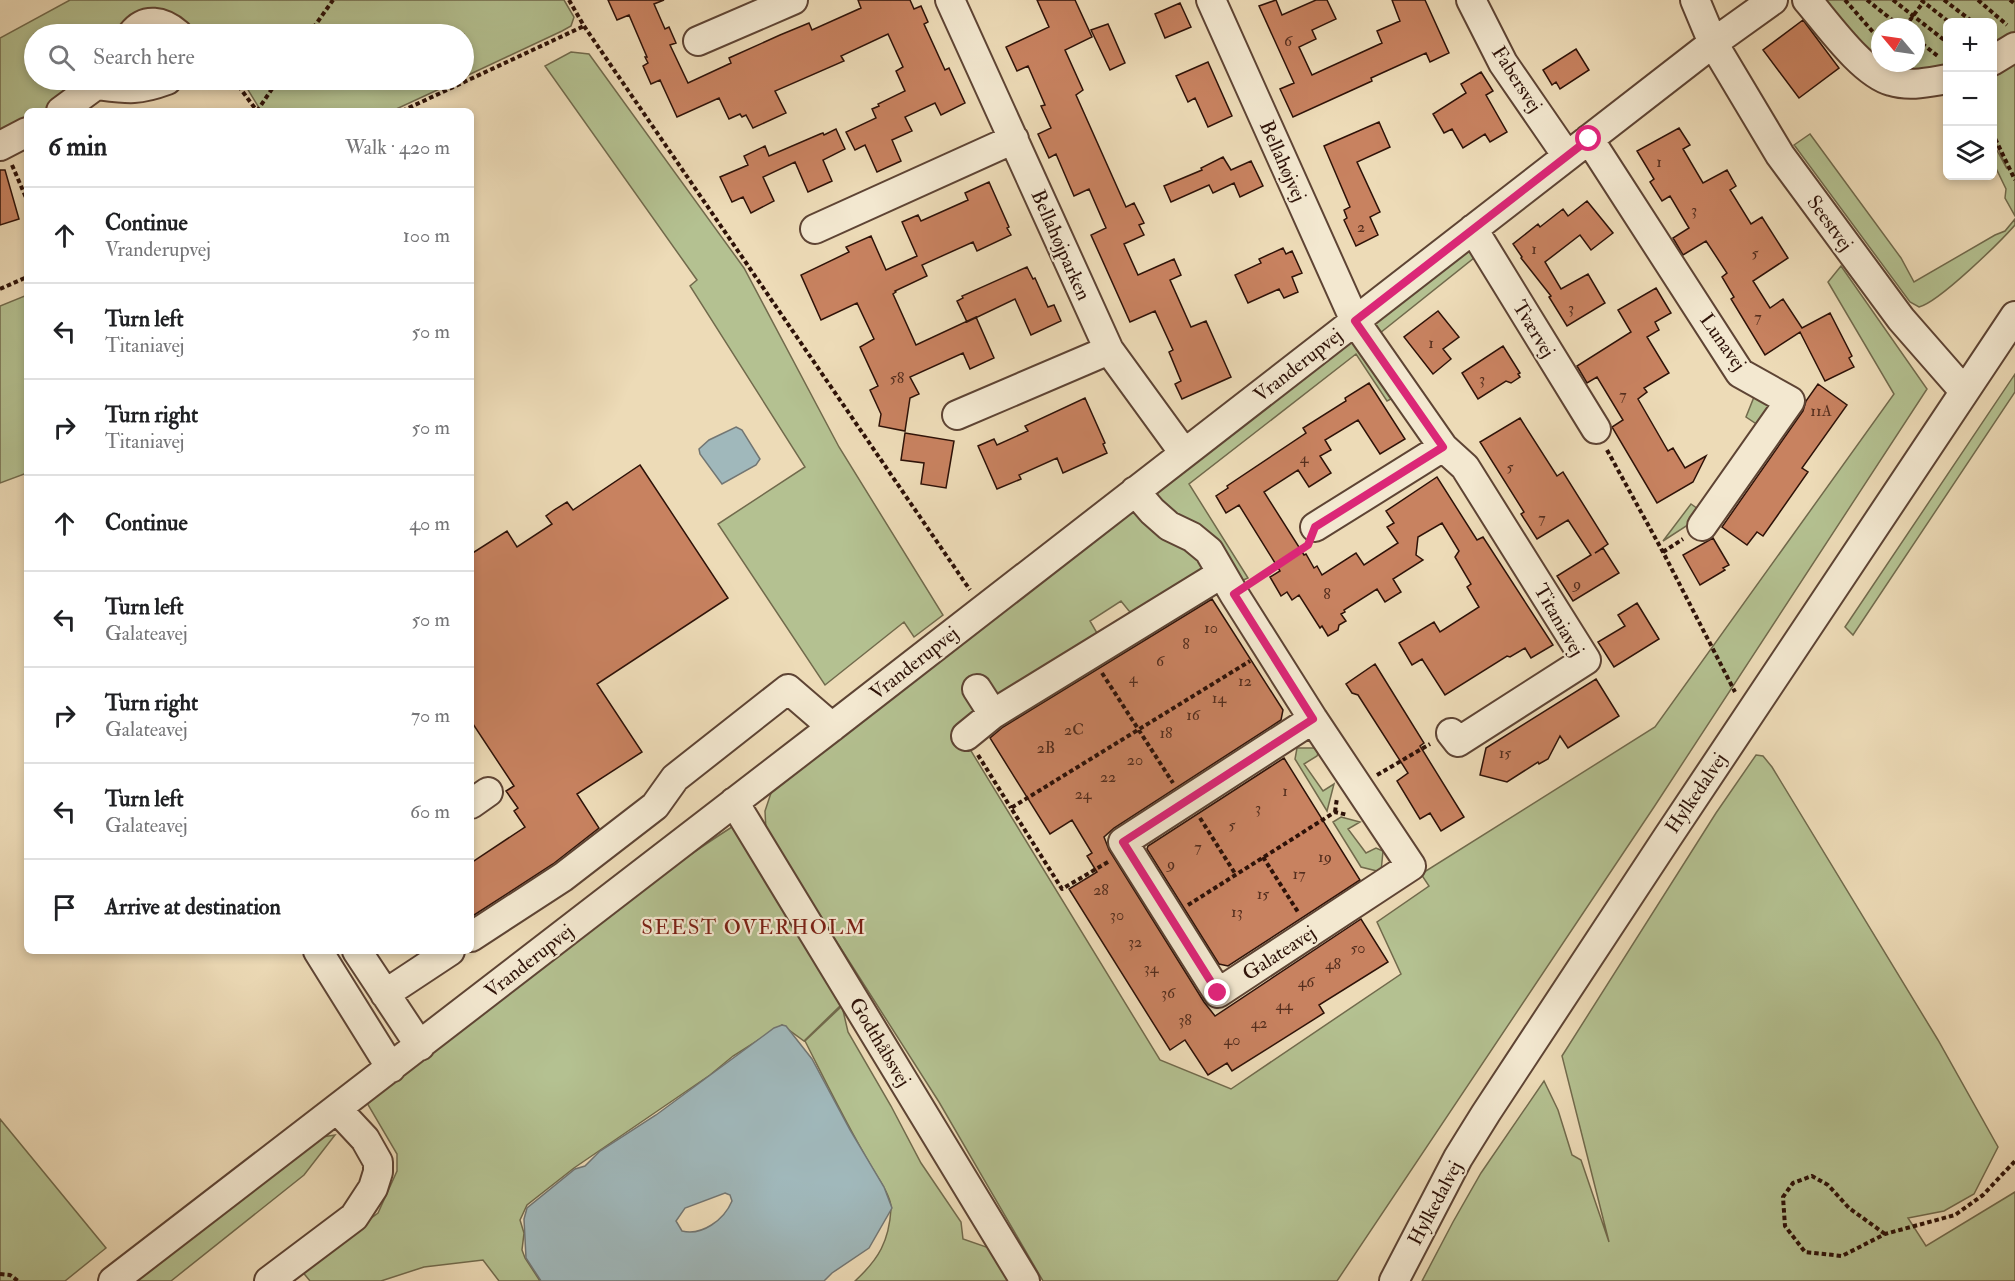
<!DOCTYPE html>
<meta charset="utf-8">
<style>
body{margin:0;font-family:"IM FELL Double Pica",serif;background:#f6f6f6;color:#202124}
.controls{position:absolute;right:18px;top:18px;display:grid;overflow:hidden;border-radius:9px;box-shadow:0 3px 9px #0003}
.controls button{width:54px;height:54px;display:grid;place-items:center;padding:0;border:0;border-bottom:2px solid #e0e0e0;background:#fff;color:#202124;font:30px sans-serif}
.compass{position:absolute;left:1871px;top:18px;width:54px;height:54px;border-radius:50%;background:#fff;box-shadow:0 3px 9px #0003;rotate:299deg}
.stop{position:absolute;width:18px;height:18px;margin:-14px;border:4px solid #db2777;border-radius:50%;background:#fff}
.stop.end{background:#db2777;border-color:#fff;box-shadow:0 2px 6px #0008}
.list{margin:0;padding:0;list-style:none}
h2{display:flex;justify-content:space-between;align-items:center;height:78px;margin:0;padding:0 24px;font-size:26px}
h2 small{font-size:20px;font-weight:400;color:#757577}
.list li{display:grid;grid-template-columns:39px 1fr auto;gap:18px;align-items:center;box-sizing:border-box;height:96px;padding:0 24px;border-top:2px solid #e0e0e0}
.list b{display:block;font-size:22px;white-space:nowrap}
.list p{margin:0;font-size:20px;white-space:nowrap;color:#757577}
.list em{font-size:20px;font-style:normal;color:#757577}
.icon{flex:none;width:33px;height:33px;fill:none;stroke:currentColor;stroke-width:2;stroke-linecap:round;stroke-linejoin:round}
.map{position:relative;flex:none;width:2015px;height:1281px;overflow:hidden}
.search{position:absolute;background:#fff;box-shadow:0 3px 9px #0003;left:24px;top:24px;width:450px;height:66px;display:flex;align-items:center;gap:15px;box-sizing:border-box;padding:0 21px;border-radius:33px;color:#757577;font-size:22px}
.panel{position:absolute;background:#fff;box-shadow:0 3px 9px #0003;left:24px;top:108px;width:450px;height:846px;border-radius:9px}
.map>svg:first-child{display:block}
</style>
<div class="map">
<svg width="2015" height="1281" viewBox="0 0 2015 1281">
<rect width="100%" height="100%" fill="#eddbb7"/>
<filter id="stains"><feTurbulence type="fractalNoise" baseFrequency=".00333" numOctaves="4"/><feColorMatrix values="0 0 0 0 .2 0 0 0 0 .09 0 0 0 0 .02 0 0 0 .5 -.17"/></filter>
<radialGradient id="worn" r=".72"><stop offset=".6" stop-color="#630" stop-opacity="0"/><stop offset="1" stop-color="#630" stop-opacity=".3"/></radialGradient>
<path fill="#b4c191" stroke="#716a4c" stroke-width="1.5" d="M70,0H564L574,17L571,26L562,31L464,77V34H201L174,18L122,34H34V80H93L89,85L46,111H27V121L0,135V38Z
M1819,0H2015V37L1993,51L1992,22H1948L1947,68L1904,71L1897,63H1916V27H1880V51L1869,57Z
M571,52L589,54L744,268L839,447L943,615L914,637L904,622L825,685L718,524L805,467L690,286L697,280L545,66Z
M2015,55V216L2005,198L2006,189L1993,162L1992,141L2007,169L1993,136V66Z
M242,80H459L392,111H261Z
M1810,134L1901,258L1914,282L1995,235L2005,231L2015,219V225C1999,243 1939,302 1919,307L1910,302L1795,146L1794,145Z
M1477,243L1484,250L1375,337L1371,325Z
M1841,266L1927,389L1654,807L1337,1281H1043L939,1102L766,831L765,811L773,787L1129,506L1203,563L1200,578L1138,616L1129,611L1121,601L1090,621L1097,633L1093,642L975,714L957,728L1160,1060L1231,1089L1401,974L1377,922L1429,886L1421,874L1655,727L1894,394L1828,282Z
M27,295V473L0,483V306Z
M1350,341L1361,345L1393,398L1387,401L1356,354L1189,484L1248,578L1237,583L1159,504L1155,492Z
M2015,374V392L1853,635L1845,627Z
M1756,392L1767,400L1771,413L1761,427L1746,417Z
M1691,504L1701,511L1691,523L1663,541Z
M1297,748H1320L1317,756L1304,764L1323,791L1334,784L1327,811L1295,759Z
M1756,755L1763,756L1772,767L1938,1040L1998,1147L1974,1194L1944,1211L1908,1218L1926,1246L2015,1192V1281H1422L1453,1222L1481,1173L1544,1081L1558,1110L1572,1155L1581,1160L1609,1242L1562,1056L1716,813Z
M1341,817L1360,822L1348,829L1366,853L1376,848L1383,851L1381,872L1361,867L1333,822Z
M735,825L841,1005L804,1041L782,1025L733,1056L710,1075L574,1168L527,1205L520,1220L524,1233L522,1250L525,1258L540,1281H499L483,1260L424,1267L381,1281H310L301,1270L378,1213L397,1171V1154L367,1103C487,1010 607,907 735,825Z
M842,1006L848,1032L891,1106L921,1163L961,1222L963,1239L995,1250L1015,1281H855C879,1259 889,1241 891,1209C892,1199 882,1184 877,1176C850,1132 828,1086 805,1041Z
M0,1119L106,1248L65,1281H0Z
M335,1135L304,1175L171,1281H137L322,1137Z"/>
<path fill="#a0b8bb" stroke="#727673" stroke-width="1.5" fill-rule="evenodd" d="M736,427L742,430L760,459L756,465L722,484L700,454L699,449L709,440Z
M782,1025L786,1026L812,1059L850,1130L884,1187L892,1208L869,1248L832,1273L824,1281H541L526,1258L524,1219L527,1208L575,1169L585,1166L600,1151L656,1115L774,1028ZM725,1193L730,1195L732,1201C724,1220 702,1236 682,1231L676,1221L685,1208Z"/>
<path fill="#c88260" stroke="#2e1208" stroke-width="1.5" d="M608,0H664L654,4L665,29L669,27L676,43L670,45L688,83L731,63L729,58L780,35L809,23L812,30L861,8L858,0H910L914,9L921,6L928,22L924,24L945,70L949,68L965,103L941,115L935,103L905,117L912,131L892,140L901,161L877,172L865,145L855,150L846,132L876,118L872,109L879,106L878,104L905,91L896,71L903,67L888,34L841,56L844,61L775,91L786,113L753,128L746,115L742,117L740,114L729,119L719,98L677,117L660,80L651,84L643,66L648,63L645,57H647L629,15L617,20Z
M1037,0H1075L1092,37L1065,50L1083,90L1076,95L1126,207L1134,203L1144,223L1139,225L1144,235L1124,244L1138,275L1174,259L1181,275L1170,280L1191,327L1206,321L1231,377L1182,399L1175,384L1181,381L1169,352L1173,350L1155,311L1130,322L1091,235L1106,228L1089,189L1074,196L1056,154L1049,158L1038,134L1051,128L1041,106L1045,105L1028,66L1017,71L1006,47L1049,27Z
M1276,0L1282,15L1316,0H1327L1336,19L1312,30L1316,39L1299,47L1312,75L1382,43L1377,31L1400,21L1392,0H1425L1449,53L1430,62L1426,53L1371,78L1372,81L1293,117L1280,89L1294,83L1259,6Z
M1180,3L1191,27L1165,38L1155,14Z
M1803,20L1839,68L1799,98L1763,50Z
M1108,24L1125,63L1110,70L1091,30Z
M1576,49L1589,70L1560,89L1556,82L1552,85L1543,70Z
M1208,62L1232,116L1208,127L1195,98L1188,102L1176,76Z
M1481,72L1493,91L1486,95L1507,132L1490,142L1485,134L1463,148L1452,129L1444,133L1433,114L1466,93L1461,84Z
M1379,122L1390,147L1357,162L1380,212L1370,217L1378,235L1356,246L1344,220L1347,218L1344,210L1350,207L1324,146Z
M1679,128L1690,145L1683,149L1703,183L1727,170L1736,186L1730,190L1751,224L1762,217L1788,258L1753,281L1770,308L1783,299L1802,328L1830,313L1852,356L1849,358L1854,367L1825,381L1800,332L1765,355L1731,299L1734,297L1722,277L1727,273L1706,241L1683,255L1673,238L1689,228L1670,196L1662,201L1650,182L1654,179L1637,151Z
M836,129L845,149L823,160L832,181L808,192L795,162L763,177L774,201L751,213L743,197L732,202L720,177L748,165L744,156L765,146L769,156L820,134L823,133L824,135Z
M1223,157L1231,170L1251,161L1263,186L1240,197L1234,183L1213,193L1209,185L1171,202L1164,186L1202,170L1201,168Z
M0,170H5L19,219L0,225Z
M989,182L1009,227L1007,228L1011,235L977,251L973,242L922,265L927,276L895,291L896,292L893,294L916,345L976,317L994,358L970,369L963,353L910,377L919,394L910,398L905,431L879,426L881,414L870,390L878,386L860,347L874,339L857,303L821,320L801,275L849,252L846,247L871,236L886,270L917,256L902,222L918,215L921,221L968,200L965,193Z
M1587,201L1613,233L1591,250L1580,235L1545,262L1561,289L1588,274L1605,303L1567,326L1549,297L1551,296L1521,258L1522,257L1513,244L1538,224L1540,227L1563,209L1568,216Z
M1283,248L1286,254L1292,251L1302,273L1292,277L1298,292L1284,298L1279,289L1248,303L1235,275L1261,263L1259,259Z
M1027,267L1033,279L1035,278L1048,307L1054,305L1061,321L1031,335L1015,299L967,322L957,301L963,298L962,296Z
M1656,288L1671,313L1655,322L1659,330L1647,337L1669,373L1644,388L1647,392L1638,399L1668,451L1673,448L1685,468L1706,456L1693,482L1657,503L1612,427L1623,420L1597,377L1587,383L1577,366L1631,332L1618,310Z
M1438,311L1459,337L1443,349L1451,359L1433,374L1404,337Z
M1503,346L1520,373L1518,374L1520,377L1511,383L1506,381L1478,399L1462,373Z
M1369,383L1405,439L1380,454L1358,420L1325,440L1331,450L1320,456L1331,473L1309,487L1298,470L1264,492L1304,555L1306,554L1314,568L1317,566L1322,575L1356,553L1364,565L1398,543L1387,527L1394,523L1386,511L1437,477L1477,540L1483,537L1553,645L1531,658L1525,648L1510,657L1507,656L1445,695L1422,659L1412,665L1399,643L1434,622L1440,632L1479,607L1467,587L1471,584L1455,557L1459,551L1442,523L1418,537L1416,555L1423,560L1393,579L1401,592L1385,602L1377,589L1344,610L1345,612L1341,614L1346,621L1339,625L1338,630L1328,636L1322,626L1320,628L1299,595L1292,600L1287,592L1281,596L1270,577L1280,571L1239,505L1226,513L1216,496L1228,488L1227,486L1306,433L1303,428L1346,401L1345,398Z
M1818,384L1847,405L1802,468L1808,472L1763,536L1757,532L1747,545L1722,527L1803,411L1806,401Z
M1085,398L1105,443L1103,444L1107,453L1063,473L1057,458L1019,475L1021,479L997,489L978,446L994,439L997,445L1028,431L1025,426Z
M1520,418L1557,476L1563,472L1608,544L1595,553L1603,548L1619,573L1573,601L1557,576L1591,555L1568,520L1537,539L1521,514L1524,512L1480,442Z
M905,433L954,441L946,488L921,484L924,463L901,460Z
M640,465L728,598L597,684L642,752L577,794L599,828L553,864L471,917V863L525,827L514,811L518,808L506,791L514,786L471,721V554L507,531L517,547L552,524L546,516L554,510L567,502L573,510Z
M1713,538L1729,565L1723,568L1725,570L1700,585L1683,555Z
M1212,599L1283,710L1281,720L1114,828L1104,837L1109,850L1204,1002L1215,1016L1361,919L1388,962L1319,1005L1324,1013L1232,1071L1227,1063L1208,1075L1185,1040L1170,1050L1069,889L1097,872L1087,856L1092,853L1072,820L1050,834L990,738L1003,727Z
M1637,603L1659,639L1614,667L1598,642L1625,626L1618,615Z
M1375,664L1424,743L1420,746L1464,817L1441,831L1430,813L1420,819L1397,781L1408,773L1358,695L1352,693L1346,684Z
M1596,679L1619,716L1568,748L1560,736L1548,759L1539,764L1538,762L1507,782L1480,775L1486,748Z
M1284,758L1360,880L1228,966L1219,964L1147,849L1148,846Z"/>
<g fill="none" stroke-linecap="round" stroke-linejoin="round">
<defs>
<path id="minor" d="M950,0L1109,350L1184,453
M1211,0L1355,321L1443,447L1465,467L1586,660L1458,742L1451,733
M1471,0L1503,63L1567,156
M1695,0L1713,43L1780,155L1901,319L1964,391
M1807,0C1827,23 1862,73 1891,81C1910,87 1929,82 1948,79
M132,34C145,17 163,21 178,34
M698,41L793,0
M1992,61L2015,47
M97,85C128,89 137,91 167,80
M61,111L103,80
M1589,139L1740,373L1790,401L1702,526
M0,146L27,132
M815,229L1014,139
M1473,229L1596,429
M957,415L1109,350
M1135,491L1152,511L1169,526L1192,537L1209,551L1234,594L1313,719L1411,866L1218,993L1123,842L1313,719
M1315,527L1443,447
M977,689L993,714
M966,736L993,714L1221,574
M734,802L1025,1281
M471,804L488,792
M471,937L563,877L655,806L675,778L788,689L832,727
M318,951L391,1068
M357,951L420,1046
M385,994L450,951
M113,1281L832,727L1713,43L1773,0
M269,1281L354,1217L373,1188L378,1172V1162L365,1139L337,1109
M1394,1281L1458,1158L1486,1113L1667,838L2015,316"/>
</defs>
<use href="#minor" stroke="#5e4434" stroke-width="32"/>
<path stroke="#2e1208" stroke-width="4" stroke-dasharray="4.5 3" stroke-linecap="butt" d="M569,0L584,26L970,590
M1845,0L1880,40
M1867,0L1901,27
M1893,0L1948,43
M1921,0L1949,22
M1944,0L1973,22
M1978,0L2007,25
M2010,0L2015,4
M1905,27L1924,1
M309,34L333,0
M1916,39L1939,57
M234,80L257,111
M257,111L278,80
M402,111L584,26
M1992,132L2015,180
M12,165L27,200
M0,289L27,277
M1607,450L1663,552L1735,692
M1663,552L1683,539
M1254,581L1306,547
M1102,673L1173,783
M978,755L1011,808
M1377,775L1430,744
M1335,812L1337,798
M1200,818L1236,875
M1263,857L1298,912
M1108,862L1062,889L1011,808L1250,661
M1188,905L1335,812L1348,815
M1885,1234L1849,1208L1828,1185L1812,1176L1793,1183L1783,1197L1785,1226L1805,1252L1842,1256L1885,1234L1955,1215L1983,1195L2015,1161
M0,1274L10,1275L18,1281"/>
<use href="#minor" stroke="#f3e8d0" stroke-width="28"/>
</g>
<g fill="none" stroke-linecap="round" stroke-linejoin="round">
<path stroke="#db2777" stroke-width="8" d="M1218,993L1123,842L1313,719L1234,594L1308,545L1315,527L1443,447L1355,321L1589,139"/>
</g>
<g text-anchor="middle" dominant-baseline="central" stroke-width="4.5" stroke-linejoin="round" paint-order="stroke">
<g font-size="16" fill="#542e1e">
<text x="1288" y="41">6</text>
<text x="1659" y="162">1</text>
<text x="1694" y="210">3</text>
<text x="1361" y="227">2</text>
<text x="1534" y="249">1</text>
<text x="1755" y="253">5</text>
<text x="1571" y="308">3</text>
<text x="1758" y="317">7</text>
<text x="1431" y="343">1</text>
<text x="897" y="378">58</text>
<text x="1482" y="379">3</text>
<text x="1623" y="395">7</text>
<text x="1821" y="411">11A</text>
<text x="1304" y="458">4</text>
<text x="1510" y="467">5</text>
<text x="1542" y="518">7</text>
<text x="1577" y="584">9</text>
<text x="1327" y="594">8</text>
<text x="1211" y="628">10</text>
<text x="1186" y="644">8</text>
<text x="1160" y="661">6</text>
<text x="1133" y="678">4</text>
<text x="1245" y="681">12</text>
<text x="1219" y="698">14</text>
<text x="1193" y="715">16</text>
<text x="1074" y="730">2C</text>
<text x="1166" y="733">18</text>
<text x="1046" y="748">2B</text>
<text x="1505" y="753">15</text>
<text x="1135" y="760">20</text>
<text x="1108" y="777">22</text>
<text x="1285" y="791">1</text>
<text x="1083" y="794">24</text>
<text x="1258" y="808">3</text>
<text x="1232" y="825">5</text>
<text x="1198" y="847">7</text>
<text x="1325" y="857">19</text>
<text x="1171" y="864">9</text>
<text x="1299" y="874">17</text>
<text x="1101" y="890">28</text>
<text x="1263" y="894">15</text>
<text x="1237" y="912">13</text>
<text x="1117" y="915">30</text>
<text x="1135" y="942">32</text>
<text x="1358" y="948">50</text>
<text x="1333" y="964">48</text>
<text x="1151" y="968">34</text>
<text x="1306" y="982">46</text>
<text x="1168" y="993">36</text>
<text x="1284" y="1005">44</text>
<text x="1185" y="1020">38</text>
<text x="1259" y="1023">42</text>
<text x="1232" y="1040">40</text>
</g>
<g font-size="20" fill="#2e1208" stroke="#f3e8d0">
<text transform="translate(1517 79) rotate(57)">Fabersvej</text>
<text transform="translate(1283 161) rotate(66)">Bellahøjvej</text>
<text transform="translate(1830 223) rotate(54)">Seestvej</text>
<text transform="translate(1061 245) rotate(66)">Bellahøjparken</text>
<text transform="translate(1534 329) rotate(59)">Tværvej</text>
<text transform="translate(1723 342) rotate(55)">Lunavej</text>
<text transform="translate(1298 365) rotate(-38)">Vranderupvej</text>
<text transform="translate(1559 620) rotate(60)">Titaniavej</text>
<text transform="translate(914 663) rotate(-38)">Vranderupvej</text>
<text transform="translate(1696 793) rotate(-56)">Hylkedalvej</text>
<text transform="translate(1279 953) rotate(-33)">Galateavej</text>
<text transform="translate(529 961) rotate(-38)">Vranderupvej</text>
<text transform="translate(880 1042) rotate(59)">Godthåbsvej</text>
<text transform="translate(1435 1203) rotate(-62)">Hylkedalvej</text>
</g>
<g font-size="21" letter-spacing="1.5" fill="#7a1f14" stroke="#f3e8d0">
<text x="754" y="927">SEEST OVERHOLM</text>
</g>
</g>
<rect width="100%" height="100%" filter="url(#stains)"/>
<rect width="100%" height="100%" fill="url(#worn)"/>
</svg>
<div class="controls">
<button>+</button>
<button>−</button>
<button><svg class="icon" aria-label="layers" viewBox="0 0 24 24"><path d="M12 4l9 5-9 5-9-5zM3 14l9 5 9-5"/></svg></button>
</div>
<svg class="compass" viewBox="-18 -18 36 36"><path d="M0-13l5 13h-10z" fill="#e53935"/><path d="M0 13l5-13h-10z" fill="#757577"/></svg>
<div class="stop" style="left:1589px;top:139px"></div>
<div class="stop end" style="left:1218px;top:993px"></div>
<div class="search"><svg class="icon" aria-label="search" viewBox="0 0 24 24"><circle cx="10" cy="10" r="6"/><path d="M15 15l6 6"/></svg>Search here</div>
<section class="panel">
<h2>6 min<small>Walk · 420 m</small></h2>
<ul class="list">
<li><svg class="icon" aria-label="ahead" viewBox="0 0 24 24"><path d="M12 20V5M6 11l6-6 6 6"/></svg><div><b>Continue</b><p>Vranderupvej</p></div><em>100 m</em></li>
<li><svg class="icon" aria-label="left" viewBox="0 0 24 24"><path d="M17 20v-9H6M10 6l-5 5 5 5"/></svg><div><b>Turn left</b><p>Titaniavej</p></div><em>50 m</em></li>
<li><svg class="icon" aria-label="right" viewBox="0 0 24 24"><path d="M7 20v-9h11M14 6l5 5-5 5"/></svg><div><b>Turn right</b><p>Titaniavej</p></div><em>50 m</em></li>
<li><svg class="icon" aria-label="ahead" viewBox="0 0 24 24"><path d="M12 20V5M6 11l6-6 6 6"/></svg><div><b>Continue</b></div><em>40 m</em></li>
<li><svg class="icon" aria-label="left" viewBox="0 0 24 24"><path d="M17 20v-9H6M10 6l-5 5 5 5"/></svg><div><b>Turn left</b><p>Galateavej</p></div><em>50 m</em></li>
<li><svg class="icon" aria-label="right" viewBox="0 0 24 24"><path d="M7 20v-9h11M14 6l5 5-5 5"/></svg><div><b>Turn right</b><p>Galateavej</p></div><em>70 m</em></li>
<li><svg class="icon" aria-label="left" viewBox="0 0 24 24"><path d="M17 20v-9H6M10 6l-5 5 5 5"/></svg><div><b>Turn left</b><p>Galateavej</p></div><em>60 m</em></li>
<li><svg class="icon" aria-label="arrive" viewBox="0 0 24 24"><path d="M6 21V4h12l-3 4 3 4H6"/></svg><div><b>Arrive at destination</b></div></li>
</ul>
</section>
</div>
